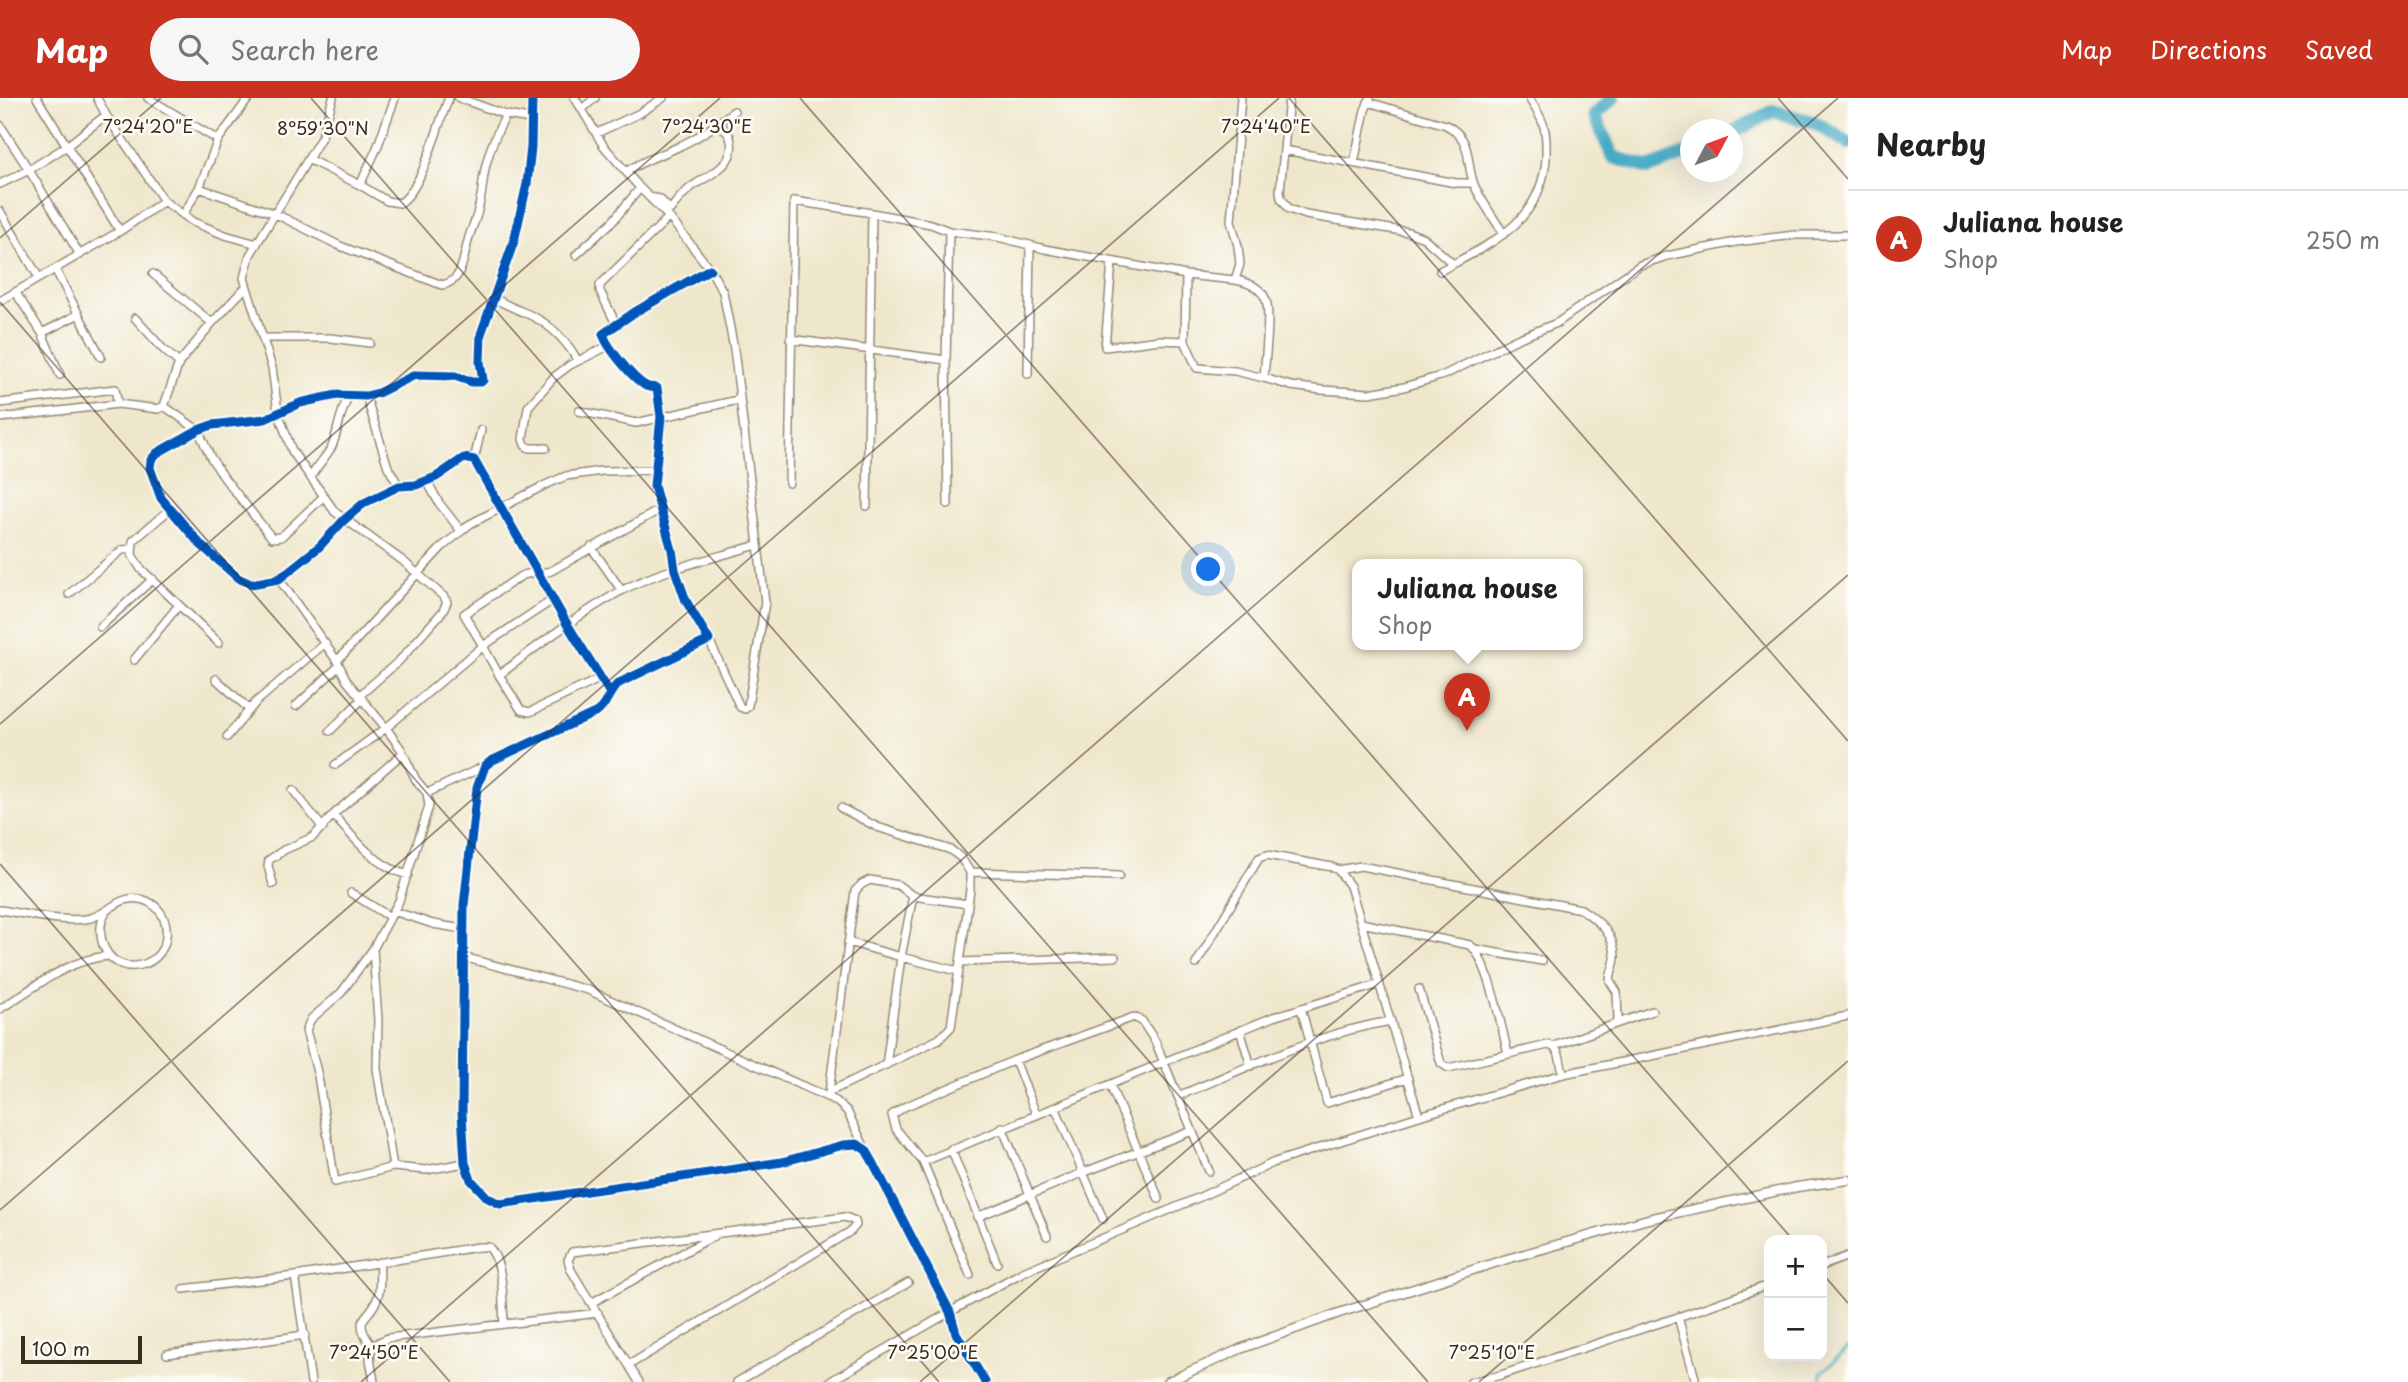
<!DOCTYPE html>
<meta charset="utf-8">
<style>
body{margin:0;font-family:"Playpen Sans",sans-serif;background:#f6f6f6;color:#222}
.controls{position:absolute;right:21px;bottom:21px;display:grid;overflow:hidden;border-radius:14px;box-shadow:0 7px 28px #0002}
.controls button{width:63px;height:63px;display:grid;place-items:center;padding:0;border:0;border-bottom:2px solid #e0e0e0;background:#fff;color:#222;font:35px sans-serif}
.compass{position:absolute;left:1680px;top:21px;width:63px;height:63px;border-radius:50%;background:#fff;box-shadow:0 7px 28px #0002;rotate:49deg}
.scale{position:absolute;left:21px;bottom:18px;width:121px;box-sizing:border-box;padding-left:7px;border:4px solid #3b2a1e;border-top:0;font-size:19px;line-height:24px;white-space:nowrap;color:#3b2a1e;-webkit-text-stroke:5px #fdfcf7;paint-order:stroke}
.you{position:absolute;left:1209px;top:472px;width:24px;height:24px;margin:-18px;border:5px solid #fff;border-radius:50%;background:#1a73e8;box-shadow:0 0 0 10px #1a73e833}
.badge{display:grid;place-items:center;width:46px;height:46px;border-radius:50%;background:#c8321e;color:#fff;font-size:23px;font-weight:700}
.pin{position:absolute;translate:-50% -58px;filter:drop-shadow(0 2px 4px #0008)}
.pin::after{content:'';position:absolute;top:37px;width:24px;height:21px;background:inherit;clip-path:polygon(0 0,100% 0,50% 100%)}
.popup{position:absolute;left:1352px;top:461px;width:231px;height:91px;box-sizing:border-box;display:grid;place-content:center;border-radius:14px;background:#fff;filter:drop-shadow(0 2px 5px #0005);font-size:23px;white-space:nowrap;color:#767676}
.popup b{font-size:26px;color:#222}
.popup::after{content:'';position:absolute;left:50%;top:100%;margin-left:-14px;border:14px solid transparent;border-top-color:#fff}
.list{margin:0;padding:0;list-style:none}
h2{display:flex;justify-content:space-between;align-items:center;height:91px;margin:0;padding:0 28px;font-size:30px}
h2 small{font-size:23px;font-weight:400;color:#767676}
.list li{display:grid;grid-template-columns:46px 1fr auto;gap:21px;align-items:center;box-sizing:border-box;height:98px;padding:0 28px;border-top:2px solid #e0e0e0}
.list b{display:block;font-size:26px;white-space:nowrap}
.list p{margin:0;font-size:23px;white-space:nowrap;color:#767676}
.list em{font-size:23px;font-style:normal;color:#767676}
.icon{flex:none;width:38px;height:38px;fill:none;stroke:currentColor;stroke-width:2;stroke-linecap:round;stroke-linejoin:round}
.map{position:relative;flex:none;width:1848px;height:1284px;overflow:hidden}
header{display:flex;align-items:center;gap:42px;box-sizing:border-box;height:98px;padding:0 35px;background:#c8321e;color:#fff}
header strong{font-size:33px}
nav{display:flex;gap:38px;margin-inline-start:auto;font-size:24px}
.search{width:490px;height:63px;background:#f6f6f6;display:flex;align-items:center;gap:18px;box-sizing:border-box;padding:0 24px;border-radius:38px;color:#767676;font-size:26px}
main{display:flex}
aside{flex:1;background:#fff}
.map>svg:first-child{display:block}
</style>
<header>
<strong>Map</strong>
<div class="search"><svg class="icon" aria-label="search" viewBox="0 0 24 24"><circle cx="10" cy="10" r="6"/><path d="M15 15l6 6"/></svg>Search here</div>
<nav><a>Map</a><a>Directions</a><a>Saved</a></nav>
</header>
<main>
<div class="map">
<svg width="1848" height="1284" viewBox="0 0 1848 1284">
<rect width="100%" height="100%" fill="#fdfcf7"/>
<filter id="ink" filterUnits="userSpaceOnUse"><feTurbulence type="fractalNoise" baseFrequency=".0143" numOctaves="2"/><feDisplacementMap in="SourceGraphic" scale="14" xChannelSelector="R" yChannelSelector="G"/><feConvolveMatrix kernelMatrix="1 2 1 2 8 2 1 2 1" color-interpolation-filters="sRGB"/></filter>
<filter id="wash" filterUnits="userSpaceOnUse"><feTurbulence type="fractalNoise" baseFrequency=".00686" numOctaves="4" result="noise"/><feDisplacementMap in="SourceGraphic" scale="28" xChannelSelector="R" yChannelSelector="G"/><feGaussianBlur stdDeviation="1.57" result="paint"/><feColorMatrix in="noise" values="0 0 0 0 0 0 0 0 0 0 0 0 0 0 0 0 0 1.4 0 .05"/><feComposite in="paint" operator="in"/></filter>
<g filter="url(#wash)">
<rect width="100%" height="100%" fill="#efe7cc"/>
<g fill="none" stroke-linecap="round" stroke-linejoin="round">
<path stroke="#44aac4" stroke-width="2.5" d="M1822,1284L1821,1275L1848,1250"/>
<path stroke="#44aac4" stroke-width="14" d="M1613,0L1594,17L1613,59L1649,70L1690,54
M1732,35L1773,13L1816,25L1848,45"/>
</g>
</g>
<g filter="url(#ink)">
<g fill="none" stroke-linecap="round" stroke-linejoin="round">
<defs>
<path id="minor" d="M37,0L120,133
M97,0L106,17L164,103L193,124L225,137L257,146
M148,0L218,42
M333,0L322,38L250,157L244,180L272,270L278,314L292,353L335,414L403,463L444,499L447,504L443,513L400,562L359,598
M459,0L506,17L530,21
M532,0L531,49L527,86L514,143L481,236L480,264L483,282L481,284H472L455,278L415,277L378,295L366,298L337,297L318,301L300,305L265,321L212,327L198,332L157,355L151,362L150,370L161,400L200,446L238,480L251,486L279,481L319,449L344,422L364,405L399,388L416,387L436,379L464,360L474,362L567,526L610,595
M575,0L603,47L640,90L669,119L710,171L723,194L734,251L765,504L748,608L745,611L740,609L709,542
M1241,0L1231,123L1238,148L1240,166L1235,182C1247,184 1261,189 1266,202C1271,217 1265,262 1264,280L1291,288L1322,292L1369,295L1404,289L1444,277L1517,241L1557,225L1640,167L1667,158L1736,144L1795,137H1848
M1289,0L1280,93L1281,100L1289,111L1306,117L1408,134L1424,140L1453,166
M1368,4L1446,27C1475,42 1464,64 1475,89C1483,105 1494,121 1504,136
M582,11L595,0
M0,27L29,72L0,86
M597,35L640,15L663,0
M1284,52L1456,85H1473
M308,61L360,87L387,103L400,105C423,91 437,27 449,0
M1354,65L1365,12L1370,1
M626,74C644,61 663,57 682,47C701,38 718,26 734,13
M360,87L377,50L395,0
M199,90L276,116L340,148L442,187C463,184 463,160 468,143C470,133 476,123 478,112C483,96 482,79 487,63C491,46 498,32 506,17
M649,99L660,101L670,112C676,104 682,97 689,91C705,78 736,69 731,43C730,36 724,30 718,26
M0,113L39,180
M183,117L199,90L218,42L249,0
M80,157L29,72L67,48L106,17
M576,157L613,123L640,90
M1112,164L1105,249L1160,242L1185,243L1197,270L1235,273L1264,280
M55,171L101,259
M710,171L635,214L603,236C607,249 633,281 646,288C650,290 654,289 657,290L661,319L654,388L672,452L675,472L686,503L709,542L619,585C608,593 608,606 597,614L491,663L485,668L477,690L464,807L462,1015L465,1065L471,1082L488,1100L500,1106L782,1064L843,1047L857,1046L866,1052L873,1064L950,1214L956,1235L985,1284
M1440,173C1490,146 1541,125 1546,61C1546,51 1547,39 1544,29C1542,19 1534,9 1529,0
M153,176L212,225
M16,195L42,235L60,277
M494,200C507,208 520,212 534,219C551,227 569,246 577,262
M0,203L120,133L164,103
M135,220L163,251L179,265
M616,226L600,193V187L669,119
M42,235L79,216
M263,240H331L370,245
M790,241L946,262
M1185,243L1186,177
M1028,276L1030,147
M366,298L388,369L399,388
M0,305L115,291L118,306L0,320
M118,306L158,311L164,308L179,265L212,225L246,189
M164,308L198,332L211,360L225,381L272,440L281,439L324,398
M579,313L636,325L738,302
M546,350H529L525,347L523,341L528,309L554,279L570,267L608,248
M474,362L481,332
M311,379C317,367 330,355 333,346C339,329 340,313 349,298
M427,383L439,405L461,433
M789,385L794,103L872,115L931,126L949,133L998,139L1045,151L1186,177L1235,182
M948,406L946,262L949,133
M867,408L872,115
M169,412L133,443L132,457L141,471L219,545
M591,449L622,493
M279,481L337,563L347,583L386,630L401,651L416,682L427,695L429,708L399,803L373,851L341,895L311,921L306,932L318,978L335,1084L393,1069L426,1072L465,1065
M69,496L122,452L131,451
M554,501L483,548L499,577C538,548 576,518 619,494C661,471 712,461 757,447
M100,529L153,481
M134,562L179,507
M337,563L442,449L470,426L545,387L566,378L602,373L655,372
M499,577L521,612L530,614L601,580
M216,581L249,611
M296,608L339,568
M330,633L362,601
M227,639L256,604L325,545
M335,667L386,630L483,548L464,516L521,478C531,473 540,476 551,473L659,412
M293,692L323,730
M427,695L485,668
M333,717C355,741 376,769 408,777
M1338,772L1361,768L1581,811C1599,823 1616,837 1615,861C1614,869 1610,875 1610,883L1617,894L1618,924
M970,774L1119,778
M273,786L268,768L269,762L284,752L313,739L333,717L403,655
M351,795L390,819
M0,812C27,816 58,824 86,821C108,818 117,797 140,801C175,808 175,859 141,867C110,875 92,841 105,815
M393,813L433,826L463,831
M1361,825L1470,847C1488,860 1502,931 1508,956
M848,844L901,859L913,798
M1475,851L1542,863
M373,852L378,922L377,971L393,1069
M463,859L588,892L836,1003L847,1013L865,1050
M960,864L1115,859
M1196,866L1259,760L1267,757L1332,769L1338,772L1350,788L1419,1018L1563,976L1848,918
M1419,891L1441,965L1448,970L1548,947C1561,949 1560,964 1563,976
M1301,910L1327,1005L1408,980
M0,911C32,891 70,860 109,858
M1240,932L1251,968
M1554,948L1652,913
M1015,962L1036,1016
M886,967L901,859L958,873
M1110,987L1159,1101
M829,994L939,941L951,929L970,792V774L961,760L951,752L877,729L841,710
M829,995L855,793L862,786L870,782L898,787L913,798L968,806
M1178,998C1247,970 1317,935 1391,923
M1055,1009L1103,1121
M1002,1029L1047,1138
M951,1051L997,1165
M923,1064L896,1031L892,1017L904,1009L1015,962L1134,919L1142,923L1155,943L1209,1073
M977,1119L1082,1075L1192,1033
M1822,1168L1848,1158
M970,1177L923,1064L1273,919L1380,886
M295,1178L311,1284
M183,1191L295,1178L478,1149H489C505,1168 502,1202 504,1226
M591,1205L714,1138
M372,1248C349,1217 372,1222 378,1198C381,1188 379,1175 380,1164
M167,1256L305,1237
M629,1267L851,1133L856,1127L855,1123L845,1119L572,1154L568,1162L571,1172L639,1284
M374,1284C371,1260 362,1250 388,1240L598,1215
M737,1284L908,1185
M829,1284L950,1214L1023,1174L1200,1099L1275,1064L1419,1018
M1471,1284L1501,1277L1678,1219
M1696,1284L1678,1219L1769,1187"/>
<path id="tertiary" d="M1167,1284L1240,1251L1339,1215L1507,1161L1648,1121L1797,1089L1848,1082"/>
</defs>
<use href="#minor" stroke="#958875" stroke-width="10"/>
<use href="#tertiary" stroke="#958875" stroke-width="11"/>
<use href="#minor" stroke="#fff" stroke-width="7"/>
<use href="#tertiary" stroke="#fff" stroke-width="8"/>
<defs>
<path id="cycleway" d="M532,0L531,49L527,86L514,143L481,236L480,264L483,282L481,284H472L455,278L415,277L378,295L366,298L337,297L318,301L300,305L265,321L212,327L198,332L157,355L151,362L150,370L161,400L200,446L238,480L251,486L279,481L319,449L344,422L364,405L399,388L416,387L436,379L464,360L474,362L567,526L610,595
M710,171L635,214L603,236C607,249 633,281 646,288C650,290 654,289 657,290L661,319L654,388L672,452L675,472L686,503L709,542L619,585C608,593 608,606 597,614L491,663L485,668L477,690L464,807L462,1015L465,1065L471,1082L488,1100L500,1106L782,1064L843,1047L857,1046L866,1052L873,1064L950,1214L956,1235L985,1284"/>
</defs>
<use href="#cycleway" stroke="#fdfcf7" stroke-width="13"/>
<use href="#cycleway" stroke="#0057b8" stroke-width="9"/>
</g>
</g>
<path fill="none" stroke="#3b2a1e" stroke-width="2" stroke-opacity="0.45" d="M311,0L1428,1284M800,0L1793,1142M1289,0L1848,643M1778,0L1848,81M0,140L161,0M0,204L939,1284M0,626L720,0M0,766L450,1284M0,1112L1279,0M1822,1175L1848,1205M361,1284L1838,0M920,1284L1848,477M1479,1284L1848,963"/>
<g font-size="18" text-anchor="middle" fill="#3b2a1e" stroke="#fdfcf7" stroke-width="5" stroke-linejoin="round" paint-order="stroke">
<text x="148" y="35">7°24'20"E</text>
<text x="707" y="35">7°24'30"E</text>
<text x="1266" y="35">7°24'40"E</text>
<text x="323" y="37">8°59'30"N</text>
<text x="374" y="1261">7°24'50"E</text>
<text x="933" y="1261">7°25'00"E</text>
<text x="1492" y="1261">7°25'10"E</text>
</g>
</svg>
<div class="controls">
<button>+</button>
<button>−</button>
</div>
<svg class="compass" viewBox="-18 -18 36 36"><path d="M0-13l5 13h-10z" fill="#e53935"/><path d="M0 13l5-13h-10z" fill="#767676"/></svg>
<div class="scale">100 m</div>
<div class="you"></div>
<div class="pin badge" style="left:1467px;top:633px">A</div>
<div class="popup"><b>Juliana house</b>Shop</div>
</div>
<aside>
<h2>Nearby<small></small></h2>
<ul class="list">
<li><span class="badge">A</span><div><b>Juliana house</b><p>Shop</p></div><em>250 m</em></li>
</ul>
</aside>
</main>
